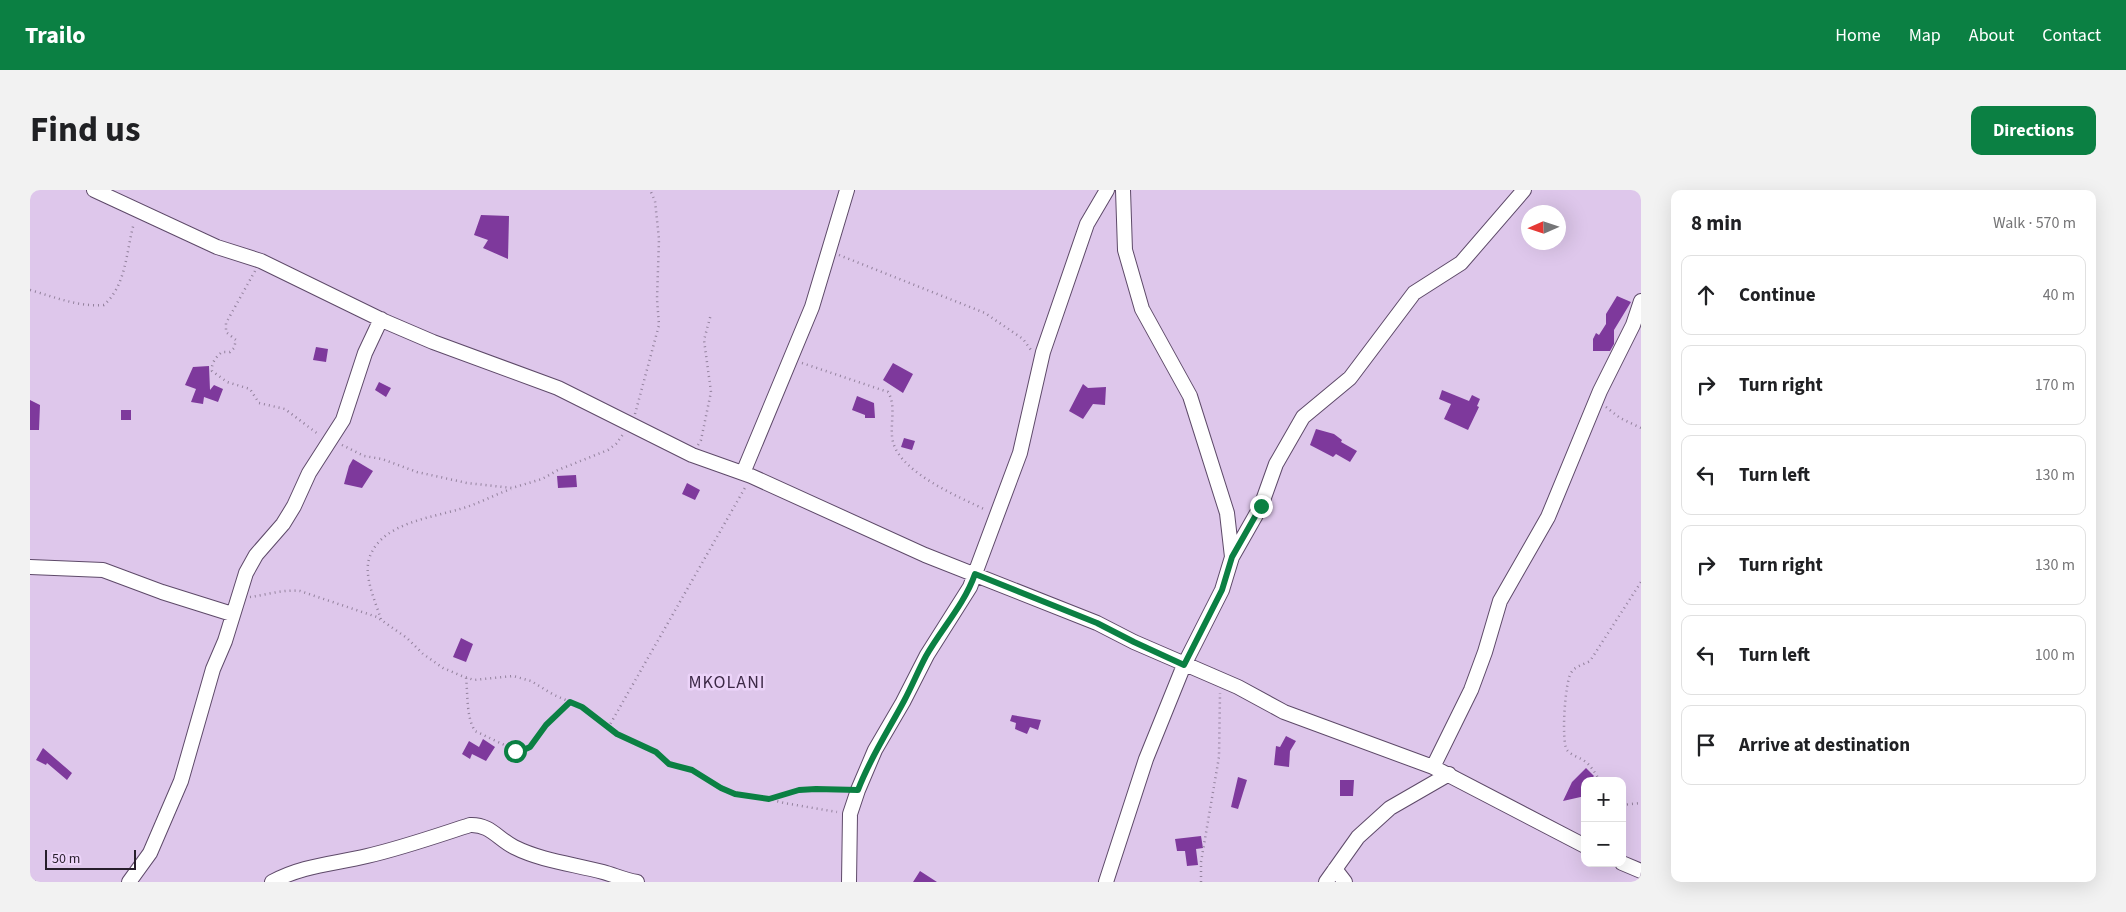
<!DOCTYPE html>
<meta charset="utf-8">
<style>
body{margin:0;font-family:"Source Sans 3",sans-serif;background:#f2f2f2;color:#202124}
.controls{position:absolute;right:15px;bottom:15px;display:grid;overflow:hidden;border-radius:10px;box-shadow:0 5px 20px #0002}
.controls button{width:45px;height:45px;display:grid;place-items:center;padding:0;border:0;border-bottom:1px solid #e0e0e0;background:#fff;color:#202124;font:25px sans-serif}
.compass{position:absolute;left:1491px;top:15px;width:45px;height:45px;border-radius:50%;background:#fff;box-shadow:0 5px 20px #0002;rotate:267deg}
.scale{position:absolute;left:15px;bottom:12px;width:91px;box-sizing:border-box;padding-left:5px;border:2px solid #271e2b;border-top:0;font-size:14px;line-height:18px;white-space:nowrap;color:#271e2b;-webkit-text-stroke:4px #ecd4f9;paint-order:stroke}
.stop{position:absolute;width:15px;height:15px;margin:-11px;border:4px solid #0b8043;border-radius:50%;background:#fff}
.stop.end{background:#0b8043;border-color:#fff;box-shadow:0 1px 5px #0008}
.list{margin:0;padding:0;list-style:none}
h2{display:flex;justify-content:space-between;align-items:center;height:65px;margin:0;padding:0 20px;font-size:21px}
h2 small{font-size:16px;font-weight:400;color:#757577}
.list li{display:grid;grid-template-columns:32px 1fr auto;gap:15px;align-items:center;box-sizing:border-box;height:80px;margin:0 10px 10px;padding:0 10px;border:1px solid #e0e0e0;border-radius:10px}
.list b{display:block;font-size:19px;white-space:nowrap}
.list em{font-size:16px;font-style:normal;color:#757577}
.icon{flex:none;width:28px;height:28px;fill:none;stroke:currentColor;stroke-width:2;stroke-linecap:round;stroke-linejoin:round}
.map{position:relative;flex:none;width:1611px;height:692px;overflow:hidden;border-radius:10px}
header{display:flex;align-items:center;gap:30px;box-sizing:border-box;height:70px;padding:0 25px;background:#0b8043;color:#fff}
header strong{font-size:24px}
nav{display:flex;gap:28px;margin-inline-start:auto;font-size:18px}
.intro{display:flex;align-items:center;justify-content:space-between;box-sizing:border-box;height:120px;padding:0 30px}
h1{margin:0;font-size:35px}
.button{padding:12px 22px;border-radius:10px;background:#0b8043;color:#fff;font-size:18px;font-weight:700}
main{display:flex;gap:30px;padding:0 30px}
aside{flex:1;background:#fff;border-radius:10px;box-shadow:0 5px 20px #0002}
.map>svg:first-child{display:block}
</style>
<header>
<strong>Trailo</strong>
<nav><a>Home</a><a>Map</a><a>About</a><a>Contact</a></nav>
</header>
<div class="intro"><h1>Find us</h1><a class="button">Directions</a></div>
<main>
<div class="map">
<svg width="1611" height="692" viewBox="0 0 1611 692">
<rect width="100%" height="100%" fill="#dec7eb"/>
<path fill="#7e399c" d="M451,25L479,26L478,69L453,58L458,50L444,45Z
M1587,106L1601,112L1584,140V154L1580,161H1563V149L1566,143L1569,145L1576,134V124Z
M286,157L298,159L296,172L283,170Z
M863,173L883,184L873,203L853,190Z
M179,176L180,200L184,195L193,199L188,212L174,207L173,214L161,212L166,199L155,195L163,177Z
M349,192L361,198L356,207L345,200Z
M1053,194L1058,198L1076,197L1075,215L1063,214L1053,229L1039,221Z
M1412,200L1439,211L1442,205L1450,209L1447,216L1449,217L1438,240L1414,229L1421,214L1409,209Z
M827,206L844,213L845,228H835V225L822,220Z
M0,210L10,215L9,240H0Z
M91,220H101V230H91Z
M1286,239L1304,244L1312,250L1311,252L1327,261L1320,272L1306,264L1303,267L1280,255Z
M874,248L885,251L882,260L871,257Z
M323,269L343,281L332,298L314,294L319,276Z
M546,285L547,297L528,298L527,286Z
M657,293L670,300L665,310L652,304Z
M431,448L443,454L436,472L423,467Z
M982,525L1011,530L1008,540L1000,537L997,544L985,539L986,533L980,531Z
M1256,546L1266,551L1260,561L1259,577L1244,575L1246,556L1250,557Z
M453,549L465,557L456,571L442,564L440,569L432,564L439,551L449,557Z
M13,558L42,583L37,590L17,573L16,575L6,570Z
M1556,578L1564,586L1559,591H1555V606L1533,611L1542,592Z
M1208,587L1217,590L1208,619L1201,617Z
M1310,590H1324L1323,606H1310Z
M1171,646L1173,658L1166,659L1168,675L1157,676L1155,661H1147L1145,649Z
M890,681L907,692H883Z"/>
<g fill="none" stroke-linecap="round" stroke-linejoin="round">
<defs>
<path id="street" d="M64,0L187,57L231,71L354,131L403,152L528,198L662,265L721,286L895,365L1067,433L1104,452L1208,497L1254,522L1403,577L1555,656
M713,283L782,117L817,0
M1202,367L1231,316L1246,274L1273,227L1320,188L1384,103L1431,73L1494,0
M0,377L73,380L132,402L202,424
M1403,577L1441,500L1455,462L1470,411L1518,327L1570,201L1603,135L1611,111
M1592,673L1611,681
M1305,679L1315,692
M99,692L120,663L151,591L183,479L195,451L216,383L226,365L253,334L264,316L279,283L313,230L335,163L351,129
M242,692C273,675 304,674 337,666C372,658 406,646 440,635C460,634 468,649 484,657C512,671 543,674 573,682C584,685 595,690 607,692
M819,692L820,624L828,600L845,560L873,512L897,465L940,397L990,263L1013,162L1057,34L1077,0
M1076,692L1116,569L1154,475L1192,400L1202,367L1197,323L1160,206L1112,119L1095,60L1093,0
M1296,692L1328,647L1360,618L1419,584"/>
</defs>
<use href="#street" stroke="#5e4a69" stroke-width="16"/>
<path stroke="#93829d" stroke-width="2.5" stroke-dasharray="1 4" stroke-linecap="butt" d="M809,65L955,123L993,149L1001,160
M225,81L196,133V142L206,150L204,158L200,162H192C186,167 181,173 182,181L197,192L220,199L229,213L255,219L288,244
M0,100C25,107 47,117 74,115C97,94 96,61 104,33
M772,173L858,202C867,217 859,235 863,252C871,283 929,307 956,320
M1576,217L1590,228L1611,238
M605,224L629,135L627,109L629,49L625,11L620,0
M312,255L334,266L352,269L387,282L437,293L482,298L512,289L528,280L578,260L586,254L594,243
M668,255L671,250L681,202L674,150L681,124
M220,407C236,405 254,399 270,401L347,427L377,448L393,464L413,478L432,486L444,490L483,486L501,491L524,505L552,517L587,544L626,562L639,574L662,580L691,598L705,604L732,607L754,613L807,622
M351,429C345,411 334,387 339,369C350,333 401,328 430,319C448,314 464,305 481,299
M436,488C438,504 436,527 445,541L489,562L500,557L517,535L540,512
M578,538L716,296
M1570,591C1565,583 1561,575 1553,570C1548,567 1541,565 1537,560C1531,551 1535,492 1541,483C1545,476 1553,475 1560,471L1611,392
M741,608C768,599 788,600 817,600
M1592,615L1611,613
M0,691L6,692
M1171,692V672L1189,567L1190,503"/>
<use href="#street" stroke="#fff" stroke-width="14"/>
</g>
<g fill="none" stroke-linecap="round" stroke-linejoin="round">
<path stroke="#0b8043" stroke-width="6" d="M485,561L489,562L500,557L516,535L540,512L552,517L587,544L626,562L639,574L662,580L691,598L705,604L739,609L769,600L786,599L828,600C840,568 858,541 874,511C882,496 888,481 896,466C912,438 934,415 945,384L1067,433L1104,452L1154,475L1192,400L1202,367L1231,316"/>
</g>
<g text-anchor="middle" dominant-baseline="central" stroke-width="5" stroke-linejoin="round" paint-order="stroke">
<g font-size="18" letter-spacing="1" fill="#3d2a47" stroke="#ecd4f9">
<text x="697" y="492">MKOLANI</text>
</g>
</g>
</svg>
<div class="controls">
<button>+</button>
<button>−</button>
</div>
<svg class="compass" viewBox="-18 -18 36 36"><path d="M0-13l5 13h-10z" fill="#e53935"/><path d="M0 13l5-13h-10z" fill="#757577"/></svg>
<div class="scale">50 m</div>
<div class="stop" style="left:485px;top:561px"></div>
<div class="stop end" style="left:1231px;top:316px"></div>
</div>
<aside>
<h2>8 min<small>Walk · 570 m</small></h2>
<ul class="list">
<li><svg class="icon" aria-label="ahead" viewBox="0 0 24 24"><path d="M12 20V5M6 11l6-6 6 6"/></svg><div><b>Continue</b></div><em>40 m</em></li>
<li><svg class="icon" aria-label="right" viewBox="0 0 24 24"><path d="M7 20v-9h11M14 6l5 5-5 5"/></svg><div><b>Turn right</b></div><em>170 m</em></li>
<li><svg class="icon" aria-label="left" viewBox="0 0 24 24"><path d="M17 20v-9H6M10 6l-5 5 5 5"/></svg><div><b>Turn left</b></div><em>130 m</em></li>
<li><svg class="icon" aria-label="right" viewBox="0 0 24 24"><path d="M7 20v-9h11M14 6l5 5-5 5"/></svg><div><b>Turn right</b></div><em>130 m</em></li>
<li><svg class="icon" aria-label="left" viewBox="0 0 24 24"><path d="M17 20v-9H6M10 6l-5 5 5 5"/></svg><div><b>Turn left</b></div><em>100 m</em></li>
<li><svg class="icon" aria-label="arrive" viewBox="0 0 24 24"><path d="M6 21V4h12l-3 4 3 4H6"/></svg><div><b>Arrive at destination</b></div></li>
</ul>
</aside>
</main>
